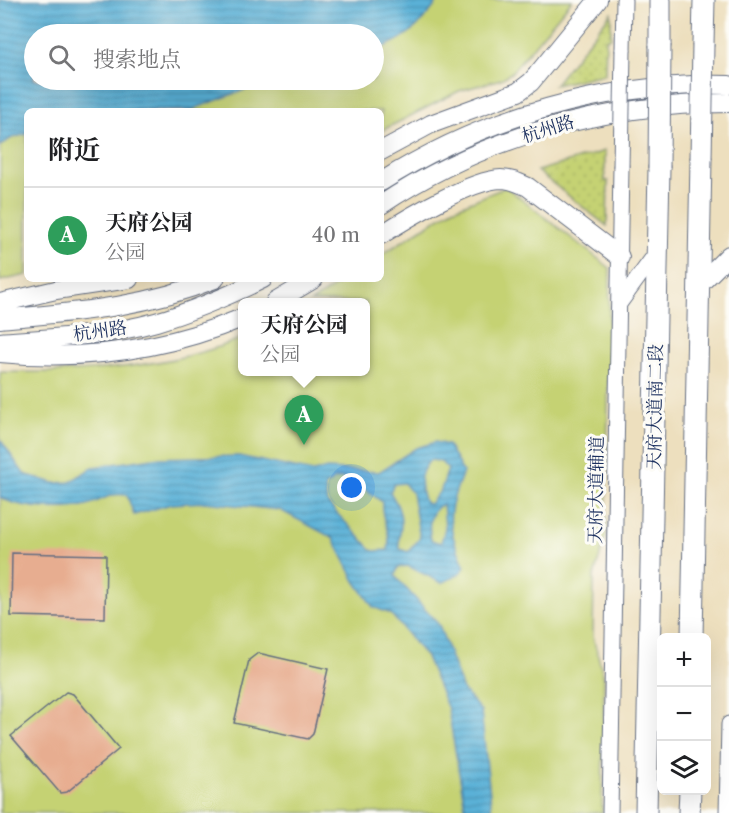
<!DOCTYPE html>
<html lang="zh">
<meta charset="utf-8">
<style>
body{margin:0;font-family:"Libre Caslon Text","Noto Serif SC",serif;background:#f2f2f2;color:#202124}
.controls{position:absolute;right:18px;bottom:18px;display:grid;overflow:hidden;border-radius:9px;box-shadow:0 6px 24px #0002}
.controls button{width:54px;height:54px;display:grid;place-items:center;padding:0;border:0;border-bottom:2px solid #e0e0e0;background:#fff;color:#202124;font:30px sans-serif}
.you{position:absolute;left:352px;top:488px;width:21px;height:21px;margin:-15px;border:4px solid #fff;border-radius:50%;background:#1a73e8;box-shadow:0 0 0 9px #1a73e833}
.badge{display:grid;place-items:center;width:39px;height:39px;border-radius:50%;background:#1f6fb2;color:#fff;font-size:20px;font-weight:700}
.pin{position:absolute;translate:-50% -50px;filter:drop-shadow(0 2px 3px #0008)}
.pin::after{content:'';position:absolute;top:32px;width:21px;height:18px;background:inherit;clip-path:polygon(0 0,100% 0,50% 100%)}
.popup{position:absolute;left:238px;top:298px;width:132px;height:78px;box-sizing:border-box;display:grid;place-content:center;border-radius:9px;background:#fff;filter:drop-shadow(0 2px 4px #0005);font-size:20px;white-space:nowrap;color:#757577}
.popup b{font-size:22px;color:#202124}
.popup::after{content:'';position:absolute;left:50%;top:100%;margin-left:-12px;border:12px solid transparent;border-top-color:#fff}
.list{margin:0;padding:0;list-style:none}
h2{display:flex;justify-content:space-between;align-items:center;height:78px;margin:0;padding:0 24px;font-size:26px}
h2 small{font-size:20px;font-weight:400;color:#757577}
.list li{display:grid;grid-template-columns:39px 1fr auto;gap:18px;align-items:center;box-sizing:border-box;height:96px;padding:0 24px;border-top:2px solid #e0e0e0}
.list b{display:block;font-size:22px;white-space:nowrap}
.list p{margin:0;font-size:20px;white-space:nowrap;color:#757577}
.list em{font-size:20px;font-style:normal;color:#757577}
.icon{flex:none;width:33px;height:33px;fill:none;stroke:currentColor;stroke-width:2;stroke-linecap:round;stroke-linejoin:round}
.map{position:relative;flex:none;width:729px;height:813px;overflow:hidden}
.search{position:absolute;background:#fff;box-shadow:0 6px 24px #0002;left:24px;top:24px;width:360px;height:66px;display:flex;align-items:center;gap:15px;box-sizing:border-box;padding:0 21px;border-radius:33px;color:#757577;font-size:22px}
.panel{position:absolute;background:#fff;box-shadow:0 6px 24px #0002;left:24px;top:108px;width:360px;height:174px;border-radius:9px}
.map>svg:first-child{display:block}
</style>
<div class="map">
<svg width="729" height="813" viewBox="0 0 729 813">
<defs>
<pattern id="grass-dots" width="8" height="8" patternUnits="userSpaceOnUse" patternTransform="scale(1.5)"><rect width="8" height="8" fill="#c5d273"/><path d="M2 2h.1M6 6h.1" fill="none" stroke="#a9b566" stroke-width="1.8" stroke-linecap="round"/></pattern>
<pattern id="water-rules" width="6" height="5" patternUnits="userSpaceOnUse" patternTransform="scale(1.5)"><rect width="6" height="5" fill="#5ab1d7"/><path d="M0 2.5h6" fill="none" stroke="#4a90b2"/></pattern>
</defs>
<rect width="100%" height="100%" fill="#fdfcf7"/>
<filter id="ink" filterUnits="userSpaceOnUse"><feTurbulence type="fractalNoise" baseFrequency=".0167" numOctaves="2"/><feDisplacementMap in="SourceGraphic" scale="12" xChannelSelector="R" yChannelSelector="G"/><feConvolveMatrix kernelMatrix="1 2 1 2 8 2 1 2 1" color-interpolation-filters="sRGB"/></filter>
<filter id="wash" filterUnits="userSpaceOnUse"><feTurbulence type="fractalNoise" baseFrequency=".008" numOctaves="4" result="noise"/><feDisplacementMap in="SourceGraphic" scale="24" xChannelSelector="R" yChannelSelector="G"/><feGaussianBlur stdDeviation="1.35" result="paint"/><feColorMatrix in="noise" values="0 0 0 0 0 0 0 0 0 0 0 0 0 0 0 0 0 1.4 0 .05"/><feComposite in="paint" operator="in"/></filter>
<g filter="url(#wash)">
<rect width="100%" height="100%" fill="#eddfbe"/>
<path fill="url(#grass-dots)" stroke="#708068" stroke-width="1.5" d="M611,13V37L606,39L605,74L554,85Z
M605,151V181H608L607,226L537,171Z"/>
<path fill="#c5d273" stroke="#708068" stroke-width="1.5" fill-rule="evenodd" d="M0,0H572L511,73L501,79L459,91L381,131V111H27V275L0,281ZM34,34H374V80H34Z
M506,187L610,268L606,535L594,576L593,637L604,678L602,813H0V372C74,374 174,368 242,338V372H366V302H311L346,279H381V255L453,209Z"/>
<path fill="url(#water-rules)" stroke="#3a709a" stroke-width="1.5" fill-rule="evenodd" d="M0,0H439C419,28 406,39 374,51V34H34V80H287L244,90L188,111H27V134L12,138L0,146Z
M0,439L24,474L54,483L70,482L93,467L153,458L239,456L313,472L327,469L379,472L416,448L436,442L448,445L463,472C446,515 446,524 465,567L458,575L442,583L408,566L398,567L395,576L439,625L463,690L481,711L492,813H466L448,709L426,657L391,614L373,607L355,581L333,538L280,510L205,502L171,504L134,515L127,495C106,492 105,501 87,505C65,511 19,509 0,497ZM430,460L440,461L448,469L441,490L430,504L425,503C419,485 417,475 430,460ZM342,478L358,484L382,502C380,521 392,529 388,550L373,551L327,503L325,486L335,479ZM404,483L412,493L420,538L408,552L400,549C397,538 401,535 401,525C402,512 396,502 390,492L394,484ZM443,504L445,528L441,543L431,540C428,526 428,511 443,504Z"/>
<g id="blocks">
<path fill="#e7ad90" d="M12,553L106,555L105,618L11,616Z
M258,653L328,669L313,734L308,739L234,723L249,660Z
M66,692L73,694L119,749L67,792L60,793L11,736Z"/>
</g>
</g>
<g filter="url(#ink)">
<use href="#blocks" fill-opacity="0" stroke="#646d80" stroke-width="1.5"/>
<g fill="none" stroke-linecap="round" stroke-linejoin="round">
<defs>
<path id="minor" d="M623,50L624,0
M619,304L657,252
M610,813L621,167
M727,813L729,724"/>
<path id="major" d="M381,151L431,124L518,92L531,82L598,0
M381,182C485,116 606,82 729,85
M381,205C484,136 606,104 729,103
M381,235C407,218 471,180 501,179C511,179 519,183 528,187L620,257
M699,285L729,255
M275,302L314,279
M0,303L56,290L129,279
M0,319C76,312 143,308 215,279
M0,342C52,338 106,336 156,322C193,311 228,296 263,279
M0,353C84,361 165,350 242,318"/>
<path id="highway" d="M660,0V45
M703,44L704,0
M692,638L701,159
M646,813L659,168
M689,813L690,790"/>
</defs>
<use href="#minor" stroke="#646d80" stroke-width="17"/>
<use href="#major" stroke="#646d80" stroke-width="20"/>
<use href="#highway" stroke="#646d80" stroke-width="23"/>
<use href="#minor" stroke="#fff" stroke-width="15"/>
<use href="#major" stroke="#fff" stroke-width="18"/>
<use href="#highway" stroke="#fff" stroke-width="21"/>
<defs>
<path id="minor-bridge" d="M621,167L623,50"/>
<path id="highway-bridge" d="M701,159L703,44
M659,168L660,45"/>
</defs>
<use href="#minor-bridge" stroke="#646d80" stroke-width="17" stroke-linecap="butt"/>
<use href="#highway-bridge" stroke="#646d80" stroke-width="23" stroke-linecap="butt"/>
<use href="#minor-bridge" stroke="#fff" stroke-width="15"/>
<use href="#highway-bridge" stroke="#fff" stroke-width="21"/>
</g>
</g>
<g text-anchor="middle" dominant-baseline="central" stroke-width="6" stroke-linejoin="round" paint-order="stroke">
<g font-size="18" fill="#1b2f5e" stroke="#fdfcf7">
<text transform="translate(548 129) rotate(-17)">杭州路</text>
<text transform="translate(100 331) rotate(-8)">杭州路</text>
<text transform="translate(655 407) rotate(-89)">天府大道南二段</text>
<text transform="translate(596 490) rotate(-89)">天府大道辅道</text>
</g>
</g>
</svg>
<div class="controls">
<button>+</button>
<button>−</button>
<button><svg class="icon" aria-label="layers" viewBox="0 0 24 24"><path d="M12 4l9 5-9 5-9-5zM3 14l9 5 9-5"/></svg></button>
</div>
<div class="you"></div>
<div class="pin badge" style="left:304px;top:445px;background:#2e9e5b">A</div>
<div class="popup"><b>天府公园</b>公园</div>
<div class="search"><svg class="icon" aria-label="search" viewBox="0 0 24 24"><circle cx="10" cy="10" r="6"/><path d="M15 15l6 6"/></svg>搜索地点</div>
<section class="panel">
<h2>附近<small></small></h2>
<ul class="list">
<li><span class="badge" style="background:#2e9e5b">A</span><div><b>天府公园</b><p>公园</p></div><em>40 m</em></li>
</ul>
</section>
</div>
